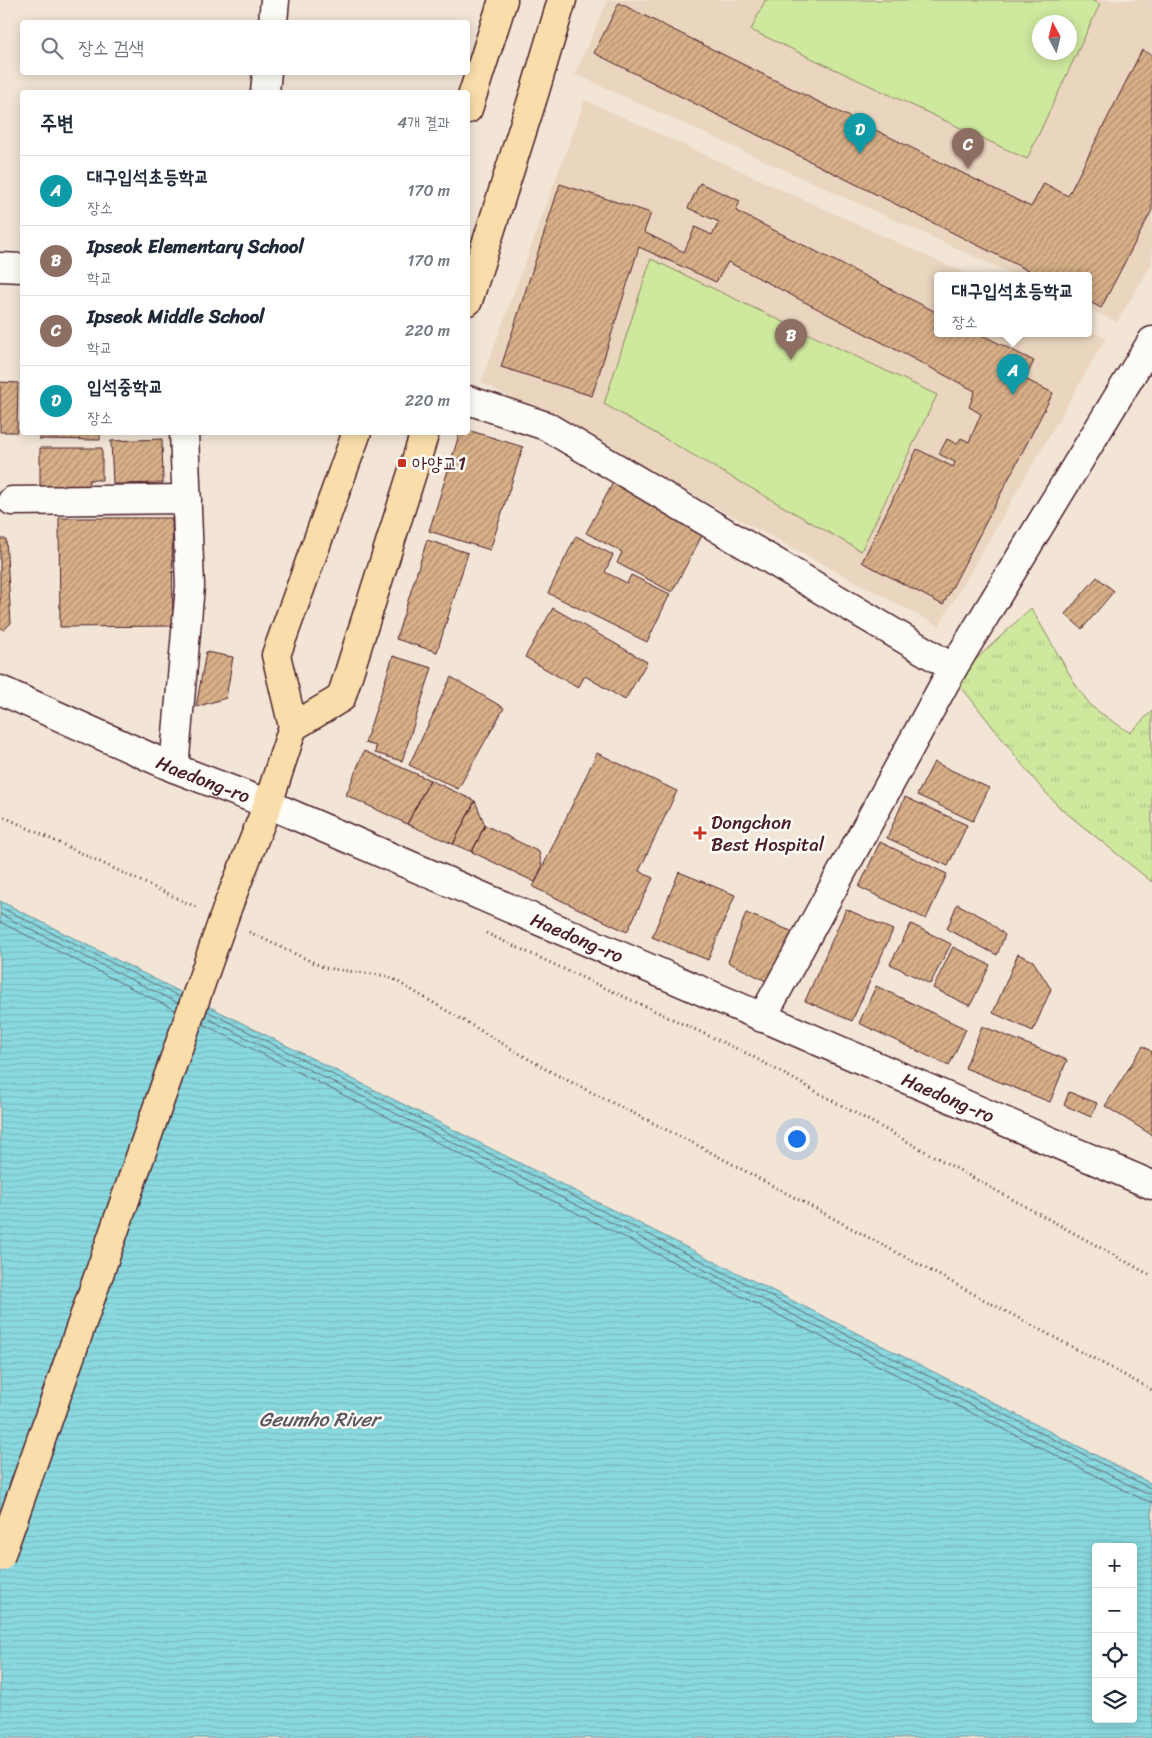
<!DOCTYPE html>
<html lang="ko">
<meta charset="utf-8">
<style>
body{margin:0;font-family:Sriracha,"Poor Story",sans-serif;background:#f6f6f7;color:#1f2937}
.controls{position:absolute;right:15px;bottom:15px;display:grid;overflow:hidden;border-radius:5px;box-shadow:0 2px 12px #0003}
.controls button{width:45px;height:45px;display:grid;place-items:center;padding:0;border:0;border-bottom:1px solid #e0e1e3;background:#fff;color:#1f2937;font:25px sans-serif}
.compass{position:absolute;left:1032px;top:15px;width:45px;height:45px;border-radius:50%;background:#fff;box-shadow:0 2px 12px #0003;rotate:353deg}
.you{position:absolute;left:796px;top:1138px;width:18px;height:18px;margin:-12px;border:4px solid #fff;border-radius:50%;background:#1a73e8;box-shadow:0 0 0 8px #1a73e833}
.badge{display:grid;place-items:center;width:32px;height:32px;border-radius:50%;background:#b45309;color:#fff;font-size:16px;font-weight:700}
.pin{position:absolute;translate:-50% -41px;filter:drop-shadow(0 1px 2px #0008)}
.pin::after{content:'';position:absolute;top:26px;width:18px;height:15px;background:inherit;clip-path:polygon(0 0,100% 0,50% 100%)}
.popup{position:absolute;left:934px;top:272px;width:158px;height:65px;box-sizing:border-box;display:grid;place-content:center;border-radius:5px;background:#fff;filter:drop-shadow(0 1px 4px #0005);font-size:16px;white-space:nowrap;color:#747a83}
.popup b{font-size:19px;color:#1f2937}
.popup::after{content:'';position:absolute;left:50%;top:100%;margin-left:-10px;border:10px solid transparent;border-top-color:#fff}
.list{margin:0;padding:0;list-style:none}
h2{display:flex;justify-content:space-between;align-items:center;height:65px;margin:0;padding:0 20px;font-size:21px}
h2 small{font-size:16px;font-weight:400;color:#747a83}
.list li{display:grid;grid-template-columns:32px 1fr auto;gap:15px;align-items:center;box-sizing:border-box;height:70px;padding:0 20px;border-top:1px solid #e0e1e3}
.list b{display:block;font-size:19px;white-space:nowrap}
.list p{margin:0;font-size:16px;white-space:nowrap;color:#747a83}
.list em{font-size:16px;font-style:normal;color:#747a83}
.icon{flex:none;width:28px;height:28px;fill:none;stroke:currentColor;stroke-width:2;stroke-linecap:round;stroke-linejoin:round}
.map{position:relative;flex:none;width:1152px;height:1738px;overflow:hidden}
.search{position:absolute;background:#fff;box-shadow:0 2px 12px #0003;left:20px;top:20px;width:450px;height:55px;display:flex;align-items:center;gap:12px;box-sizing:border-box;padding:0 18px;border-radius:5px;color:#747a83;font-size:19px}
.panel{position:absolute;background:#fff;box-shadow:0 2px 12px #0003;left:20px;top:90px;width:450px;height:345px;border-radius:5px}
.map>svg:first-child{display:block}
</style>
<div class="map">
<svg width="1152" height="1738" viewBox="0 0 1152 1738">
<defs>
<pattern id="grass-tufts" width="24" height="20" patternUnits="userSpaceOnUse" patternTransform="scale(1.25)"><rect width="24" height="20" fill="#cee89e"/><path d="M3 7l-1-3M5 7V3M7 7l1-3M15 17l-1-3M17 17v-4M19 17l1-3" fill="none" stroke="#b2c788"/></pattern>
<pattern id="water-rules" width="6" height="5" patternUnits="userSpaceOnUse" patternTransform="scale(1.25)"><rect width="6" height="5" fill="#89dae0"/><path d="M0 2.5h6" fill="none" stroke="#78bbc0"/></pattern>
<pattern id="building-hatch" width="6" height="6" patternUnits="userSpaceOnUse" patternTransform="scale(1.25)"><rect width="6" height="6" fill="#d8b089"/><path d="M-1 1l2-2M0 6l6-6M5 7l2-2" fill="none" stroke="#b18f70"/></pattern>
</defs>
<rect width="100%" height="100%" fill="#f2e5d6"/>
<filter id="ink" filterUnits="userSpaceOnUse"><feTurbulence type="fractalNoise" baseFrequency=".02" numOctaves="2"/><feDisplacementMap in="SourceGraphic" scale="10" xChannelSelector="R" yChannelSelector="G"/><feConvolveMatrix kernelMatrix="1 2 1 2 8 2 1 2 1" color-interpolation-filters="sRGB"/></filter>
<g filter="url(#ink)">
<path fill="#ead5bf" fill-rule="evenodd" d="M608,0H1152V264L1117,322L1088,309V276H1017L575,74ZM1040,22H1070V52H1040Z
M585,100L971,276H938V334H1088V329L1106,338L939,626L481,382Z"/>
<path fill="url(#grass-tufts)" stroke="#8c8464" d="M1031,608L1077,687L1092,707L1130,733L1152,711V882L1060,808L1037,783L955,679Z"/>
<path fill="#cee89e" stroke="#8c8464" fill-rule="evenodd" d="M765,0H1091L1100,4L1027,159L751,30ZM1040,22H1070V52H1040Z
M651,259L937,395L861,551L604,404Z"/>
<path fill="url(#water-rules)" stroke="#708f98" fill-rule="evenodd" d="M0,901L924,1367L1152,1484V1738H0ZM1096,1547H1133V1719H1096Z"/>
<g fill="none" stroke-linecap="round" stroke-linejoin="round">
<path stroke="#636a73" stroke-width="1" d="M0,907L180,997
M0,914L178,1003
M0,922L175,1010
M207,1011L1148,1487L1152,1488
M205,1017L1145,1493L1152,1494
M203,1024L1142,1499L1152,1502"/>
</g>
<path fill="url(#building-hatch)" stroke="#4a1f2b" d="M619,3L1031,207L1044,183L1068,196L1142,50L1152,55V210L1101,308L1088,301V276H1039L594,53Z
M700,183L740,201L736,211L938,313V334H980L1034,361L1025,379L1053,393L943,605L862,562L917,449L953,467L955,462L939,454L947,439L957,444L961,438L969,442L981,414L969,407L975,391L728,262L716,282L639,247L592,396L501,367L560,184L651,213L644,232L684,252L695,227L712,235L719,222L688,208Z
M0,382L18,383L17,432H0Z
M468,430L523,447L490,550L429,531L460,432H468Z
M39,432H100V440L39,439Z
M162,439L163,483L113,484L111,441Z
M40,448H102V480H89V488L40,489Z
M614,481L705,530L672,592L617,563L622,552L586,533Z
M59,518H172L173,626L60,627Z
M576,536L613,555L605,572L627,583L631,575L670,594L647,642L548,593Z
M0,539H6L11,623L4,630L0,628Z
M427,540L468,553L437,652L396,639Z
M1097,577L1114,591L1082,629L1065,614Z
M553,608L647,662L625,700L585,676L578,688L525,657Z
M206,652L233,657L226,698L196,707Z
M393,656L432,668L402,761L375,753L376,746L365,743Z
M451,677L504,708L458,789L409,765Z
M364,751L430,780L407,824L346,795Z
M597,753L677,791L639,871L653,878L627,932L533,887Z
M934,762L989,788L973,821L917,795Z
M430,780L475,801L453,844L407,824Z
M905,797L967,825L948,866L887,838Z
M475,801L485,825L472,852L453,844Z
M485,825L539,852L542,867L535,882L472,852Z
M880,842L947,874L926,919L859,887Z
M679,872L735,895L708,960L652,937Z
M957,904L986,919L1005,935L997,955L947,929Z
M846,909L893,930L852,1021L805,1001Z
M746,913L796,933L766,981L728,962Z
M911,924L951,944L930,984L890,964Z
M953,947L990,965L970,1006L933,988Z
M1018,954L1033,961L1051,989L1033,1031L993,1013Z
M876,986L966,1029L949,1066L859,1023Z
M982,1026L1067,1060L1050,1102L965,1068Z
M1143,1046L1152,1052V1135L1105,1106Z
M1069,1092L1097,1103L1091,1117L1064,1105Z"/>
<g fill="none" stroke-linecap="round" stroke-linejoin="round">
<defs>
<g id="minor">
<path d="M273,22L275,0"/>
<path d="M265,92L267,72"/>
<path d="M0,267L22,268"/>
<path d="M468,400L546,426L953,668L762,1018"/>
<path d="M12,501L187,499"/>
<path d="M953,668L1152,341"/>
<path id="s1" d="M0,690L174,768L268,804L1152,1185"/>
<path d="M174,768L190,586L184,432"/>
</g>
<path id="major" d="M468,109L503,0
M468,301L534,94L562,0
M293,727L341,698L425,432
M229,903L268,804L293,727L276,655L357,432"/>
</defs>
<use href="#minor" stroke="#4a1f2b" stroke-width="31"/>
<use href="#major" stroke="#4a1f2b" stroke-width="31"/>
<path stroke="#4a1f2b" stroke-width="3" stroke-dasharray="1 4" stroke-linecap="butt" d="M0,815L198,908
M249,932L325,968L388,976L549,1071L695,1144L1152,1390
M486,933L746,1053L1152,1276"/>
<use href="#minor" stroke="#fdfcf7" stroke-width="28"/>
<use href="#major" stroke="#f9deab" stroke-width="28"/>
<defs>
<path id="major-bridge" d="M0,1557L229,903"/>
</defs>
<use href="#major-bridge" stroke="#4a1f2b" stroke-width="31" stroke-linecap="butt"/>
<use href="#major-bridge" stroke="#f9deab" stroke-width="28"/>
</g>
</g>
<g fill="#c8321e" stroke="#fdfcf7" stroke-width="2">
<rect x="397" y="458" width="10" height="10" rx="2.5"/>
<path d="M697.5 825.5h5v5h5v5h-5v5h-5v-5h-5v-5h5z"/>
</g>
<g text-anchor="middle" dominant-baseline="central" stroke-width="5" stroke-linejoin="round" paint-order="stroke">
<g font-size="19" fill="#4a1f2b" stroke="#fdfcf7" text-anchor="start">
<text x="412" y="463">아양교1</text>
<text x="711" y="822">Dongchon<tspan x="711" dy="22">Best Hospital</tspan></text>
</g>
<g font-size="19" fill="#4a1f2b" stroke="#fdfcf7">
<text stroke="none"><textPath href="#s1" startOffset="222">Haedong-ro</textPath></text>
<text stroke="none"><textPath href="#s1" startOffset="628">Haedong-ro</textPath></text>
<text stroke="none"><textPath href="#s1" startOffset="1032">Haedong-ro</textPath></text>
</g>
<g font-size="20" font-style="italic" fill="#5d5761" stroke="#fdfcf7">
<text x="319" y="1419">Geumho River</text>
</g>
</g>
</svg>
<div class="controls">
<button>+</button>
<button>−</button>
<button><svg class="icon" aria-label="locate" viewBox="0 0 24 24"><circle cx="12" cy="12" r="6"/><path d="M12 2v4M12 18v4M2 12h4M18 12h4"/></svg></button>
<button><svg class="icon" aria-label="layers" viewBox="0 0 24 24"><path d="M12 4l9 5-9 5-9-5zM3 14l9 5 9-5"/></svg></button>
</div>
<svg class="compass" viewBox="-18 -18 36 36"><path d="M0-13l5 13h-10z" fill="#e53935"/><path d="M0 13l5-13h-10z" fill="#747a83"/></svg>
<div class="you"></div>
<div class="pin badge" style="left:1013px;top:395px;background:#0f9aa8">A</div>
<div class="popup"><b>대구입석초등학교</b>장소</div>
<div class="pin badge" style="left:791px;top:360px;background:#8d6e63">B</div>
<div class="pin badge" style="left:968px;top:169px;background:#8d6e63">C</div>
<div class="pin badge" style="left:860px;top:154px;background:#0f9aa8">D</div>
<div class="search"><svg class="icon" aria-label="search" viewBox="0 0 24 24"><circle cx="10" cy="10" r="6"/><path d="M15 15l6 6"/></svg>장소 검색</div>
<section class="panel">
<h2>주변<small>4개 결과</small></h2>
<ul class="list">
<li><span class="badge" style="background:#0f9aa8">A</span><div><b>대구입석초등학교</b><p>장소</p></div><em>170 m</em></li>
<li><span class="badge" style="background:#8d6e63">B</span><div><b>Ipseok Elementary School</b><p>학교</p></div><em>170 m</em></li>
<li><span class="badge" style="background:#8d6e63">C</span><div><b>Ipseok Middle School</b><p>학교</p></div><em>220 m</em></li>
<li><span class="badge" style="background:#0f9aa8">D</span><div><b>입석중학교</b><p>장소</p></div><em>220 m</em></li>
</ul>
</section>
</div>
